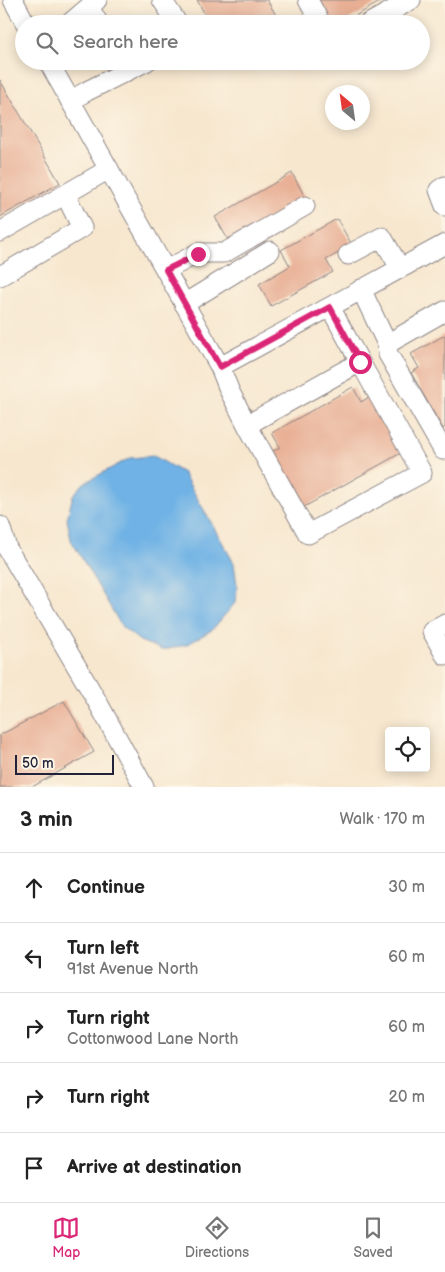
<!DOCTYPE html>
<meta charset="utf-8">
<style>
body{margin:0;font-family:"Balsamiq Sans",sans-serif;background:#f6f6f6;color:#222}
.controls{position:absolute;right:15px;bottom:15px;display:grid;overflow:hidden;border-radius:5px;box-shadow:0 2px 12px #0003}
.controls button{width:45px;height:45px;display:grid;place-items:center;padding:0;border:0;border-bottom:1px solid #e0e0e0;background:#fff;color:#222;font:25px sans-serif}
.compass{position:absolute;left:325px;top:85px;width:45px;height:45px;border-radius:50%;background:#fff;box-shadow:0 2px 12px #0003;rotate:331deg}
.scale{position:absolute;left:15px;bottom:12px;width:99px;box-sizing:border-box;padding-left:5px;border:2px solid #22223b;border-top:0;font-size:14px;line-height:18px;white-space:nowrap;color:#22223b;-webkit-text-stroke:4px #fcf5e5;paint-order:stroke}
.stop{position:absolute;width:15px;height:15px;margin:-11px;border:4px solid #db2777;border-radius:50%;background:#fff}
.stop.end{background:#db2777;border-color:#fff;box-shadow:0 1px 5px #0008}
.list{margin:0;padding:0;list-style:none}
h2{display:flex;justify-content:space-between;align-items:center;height:65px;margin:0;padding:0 20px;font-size:21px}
h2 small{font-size:16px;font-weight:400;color:#767676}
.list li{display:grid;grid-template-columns:32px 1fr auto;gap:15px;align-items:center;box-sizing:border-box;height:70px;padding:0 20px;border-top:1px solid #e0e0e0}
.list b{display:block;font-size:19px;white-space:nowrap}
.list p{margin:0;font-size:16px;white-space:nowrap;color:#767676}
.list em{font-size:16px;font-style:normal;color:#767676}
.icon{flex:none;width:28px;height:28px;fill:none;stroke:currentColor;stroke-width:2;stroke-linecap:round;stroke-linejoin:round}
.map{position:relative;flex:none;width:445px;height:787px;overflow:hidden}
.search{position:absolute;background:#fff;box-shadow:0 2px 12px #0003;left:15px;right:15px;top:15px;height:55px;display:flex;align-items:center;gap:12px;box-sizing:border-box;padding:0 18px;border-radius:28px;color:#767676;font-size:19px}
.sheet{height:415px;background:#fff}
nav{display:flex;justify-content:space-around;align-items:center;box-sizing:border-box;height:70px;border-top:1px solid #e0e0e0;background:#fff;font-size:14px;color:#767676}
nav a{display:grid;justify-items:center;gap:2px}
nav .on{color:#db2777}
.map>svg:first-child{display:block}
</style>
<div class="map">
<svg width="445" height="787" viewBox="0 0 445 787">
<rect width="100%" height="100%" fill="#fcf5e5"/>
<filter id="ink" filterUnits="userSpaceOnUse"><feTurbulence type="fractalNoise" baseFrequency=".02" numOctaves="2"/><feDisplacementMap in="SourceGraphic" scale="10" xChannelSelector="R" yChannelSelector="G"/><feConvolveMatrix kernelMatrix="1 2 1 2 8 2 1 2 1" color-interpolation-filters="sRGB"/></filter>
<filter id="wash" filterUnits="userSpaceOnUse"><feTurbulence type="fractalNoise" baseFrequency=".0096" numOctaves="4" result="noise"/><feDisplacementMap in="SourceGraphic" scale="20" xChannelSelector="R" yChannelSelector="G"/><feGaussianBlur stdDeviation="1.12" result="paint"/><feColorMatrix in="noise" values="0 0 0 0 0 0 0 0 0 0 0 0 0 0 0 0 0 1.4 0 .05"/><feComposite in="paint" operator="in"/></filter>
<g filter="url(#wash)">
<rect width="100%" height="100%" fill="#f7e7cf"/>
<path fill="#70b2e5" stroke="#496a90" d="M154,456L183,473L234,563L237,585L235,603L212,630L186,645L162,650L140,641L122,627L71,540L67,519L73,495L84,483L130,458Z"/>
<g id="blocks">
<path fill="#e8af94" d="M197,0H267L279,20L272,24H210Z
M312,0H383L341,24H325Z
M0,80L60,183L0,217Z
M292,173L305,197L230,243L215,217Z
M337,219L352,245L326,260L333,272L271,306L259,284L290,266L281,250Z
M445,335V427L443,429L411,373L419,368L411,354Z
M353,387L361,402L369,397L401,453L304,507L272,452L280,447L272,433Z
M64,701L94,752L32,787H0V735Z"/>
</g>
</g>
<g filter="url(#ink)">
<use href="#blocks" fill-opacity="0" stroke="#8c8485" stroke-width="1"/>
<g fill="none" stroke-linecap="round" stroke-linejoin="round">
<defs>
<path id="minor" d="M13,0L26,24
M162,0L178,24
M308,0L321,24
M89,7L99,24
M69,24L97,0
M368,24L411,0
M48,61L220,367L230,392L247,425L360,362L330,307
M70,101L87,91L147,61
M445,186L439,190L445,206
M0,232L109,169
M348,255L382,237L400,268
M166,270L198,253H224L305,206
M0,276L82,228L65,194
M361,289L387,344L388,354L443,450L445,448
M184,304L270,251
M387,344L445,311
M220,367L445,244
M247,425L308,534L422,473L360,362
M0,526L7,548L97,701L144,787
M445,624L432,631L445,655"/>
</defs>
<use href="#minor" stroke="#8c8485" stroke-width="21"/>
<use href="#minor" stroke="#fff" stroke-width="19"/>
</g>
</g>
<g fill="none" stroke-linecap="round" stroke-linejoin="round" filter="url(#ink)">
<path stroke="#db2777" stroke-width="6" d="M198,254L166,270L220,367L330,307L360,362"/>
</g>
</svg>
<div class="controls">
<button><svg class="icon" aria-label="locate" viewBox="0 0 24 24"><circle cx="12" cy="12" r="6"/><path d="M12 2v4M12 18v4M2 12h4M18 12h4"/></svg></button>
</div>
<svg class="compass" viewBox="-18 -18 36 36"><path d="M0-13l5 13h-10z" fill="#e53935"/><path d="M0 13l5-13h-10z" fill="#767676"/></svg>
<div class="scale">50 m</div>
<div class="stop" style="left:360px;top:362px"></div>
<div class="stop end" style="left:198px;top:254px"></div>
<div class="search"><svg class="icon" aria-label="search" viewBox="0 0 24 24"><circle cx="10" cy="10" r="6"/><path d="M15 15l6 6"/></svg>Search here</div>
</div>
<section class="sheet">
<h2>3 min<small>Walk · 170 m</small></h2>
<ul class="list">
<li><svg class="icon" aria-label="ahead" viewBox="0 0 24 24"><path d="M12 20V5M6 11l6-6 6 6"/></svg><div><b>Continue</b></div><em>30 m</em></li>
<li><svg class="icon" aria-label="left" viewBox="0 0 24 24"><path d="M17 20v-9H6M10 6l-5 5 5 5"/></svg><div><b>Turn left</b><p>91st Avenue North</p></div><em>60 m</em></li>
<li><svg class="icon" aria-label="right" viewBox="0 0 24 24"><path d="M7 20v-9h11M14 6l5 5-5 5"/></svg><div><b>Turn right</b><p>Cottonwood Lane North</p></div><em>60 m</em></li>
<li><svg class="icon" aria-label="right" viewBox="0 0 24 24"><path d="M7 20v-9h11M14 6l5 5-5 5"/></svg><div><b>Turn right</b></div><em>20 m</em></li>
<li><svg class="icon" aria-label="arrive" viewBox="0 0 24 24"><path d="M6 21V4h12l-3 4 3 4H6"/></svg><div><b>Arrive at destination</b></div></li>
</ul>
</section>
<nav>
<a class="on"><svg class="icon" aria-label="map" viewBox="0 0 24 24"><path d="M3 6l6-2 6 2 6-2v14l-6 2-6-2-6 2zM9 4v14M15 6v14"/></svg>Map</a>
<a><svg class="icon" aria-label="directions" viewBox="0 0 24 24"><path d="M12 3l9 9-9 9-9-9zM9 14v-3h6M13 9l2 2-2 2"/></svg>Directions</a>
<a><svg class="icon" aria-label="saved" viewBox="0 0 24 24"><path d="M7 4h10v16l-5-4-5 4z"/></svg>Saved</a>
</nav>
